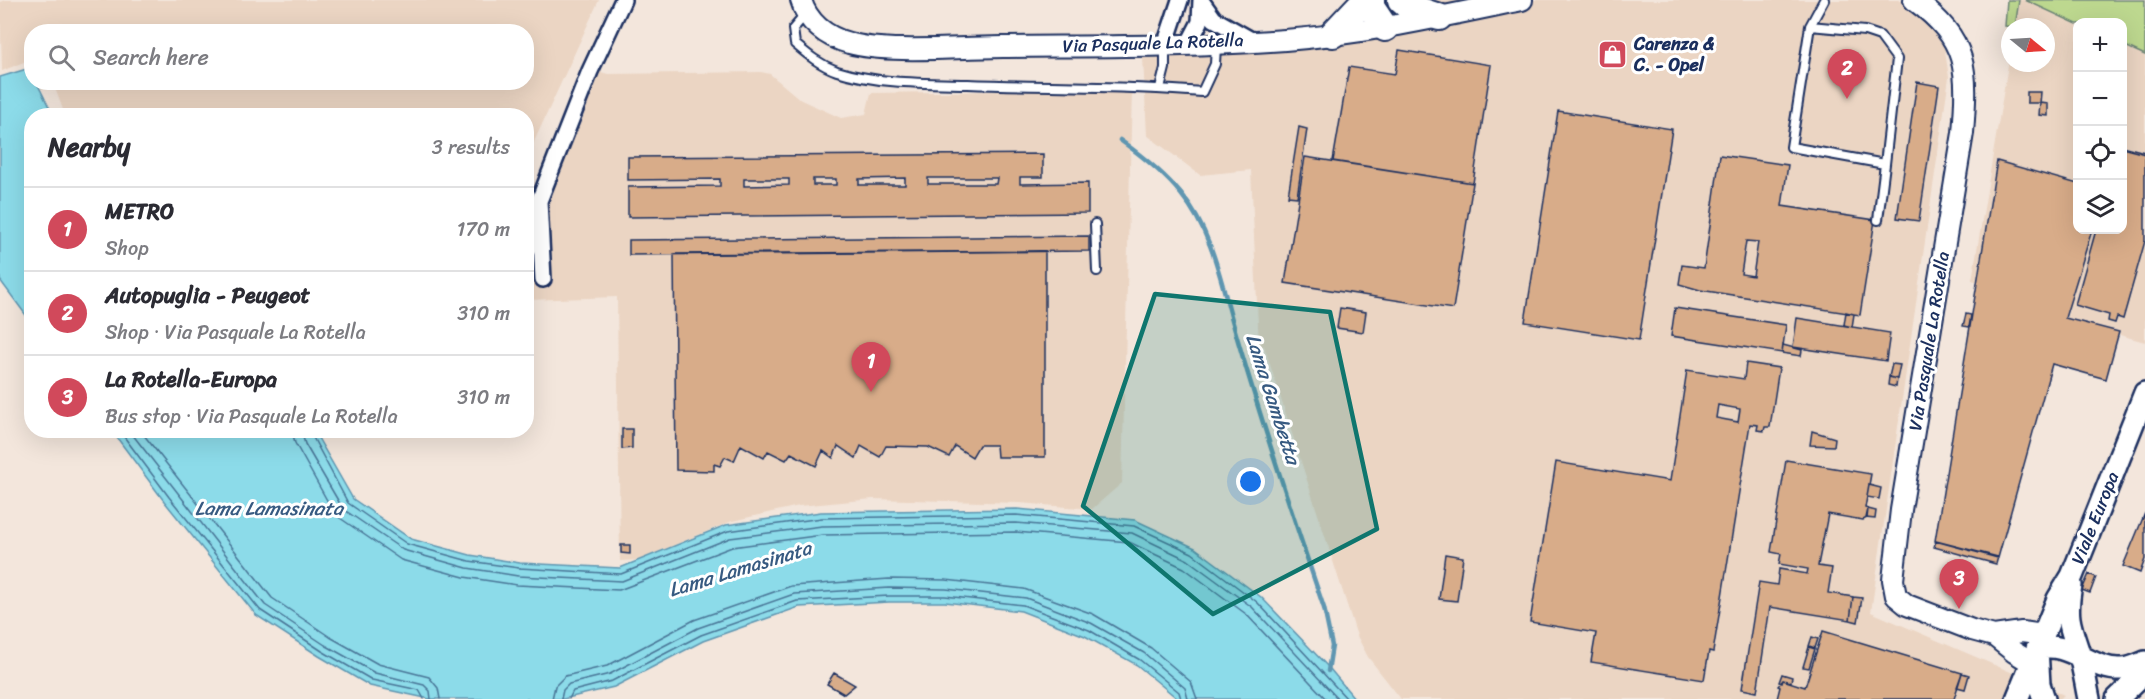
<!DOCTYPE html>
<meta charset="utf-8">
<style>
body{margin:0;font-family:Sriracha,sans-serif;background:#f7f7f7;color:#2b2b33}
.controls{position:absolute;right:18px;top:18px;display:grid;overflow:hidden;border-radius:12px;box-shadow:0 6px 24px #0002}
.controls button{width:54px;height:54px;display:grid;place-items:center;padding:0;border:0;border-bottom:2px solid #e1e1e2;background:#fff;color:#2b2b33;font:30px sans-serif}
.compass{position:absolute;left:2001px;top:18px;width:54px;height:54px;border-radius:50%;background:#fff;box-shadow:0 6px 24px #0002;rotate:108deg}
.you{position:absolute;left:1251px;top:482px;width:21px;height:21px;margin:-15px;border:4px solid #fff;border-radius:50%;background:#1a73e8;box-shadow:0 0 0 9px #1a73e833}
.badge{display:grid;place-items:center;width:39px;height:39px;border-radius:50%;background:#d1495b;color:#fff;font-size:20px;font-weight:700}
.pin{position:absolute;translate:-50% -50px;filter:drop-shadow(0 2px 3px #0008)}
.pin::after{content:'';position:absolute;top:32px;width:21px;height:18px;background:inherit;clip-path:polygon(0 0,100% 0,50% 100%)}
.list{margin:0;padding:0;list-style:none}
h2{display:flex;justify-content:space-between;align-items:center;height:78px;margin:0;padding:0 24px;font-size:26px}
h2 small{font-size:20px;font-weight:400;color:#7c7c81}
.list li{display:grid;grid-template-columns:39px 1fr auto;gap:18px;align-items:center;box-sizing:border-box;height:84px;padding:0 24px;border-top:2px solid #e1e1e2}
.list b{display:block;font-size:22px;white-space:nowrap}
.list p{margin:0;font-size:20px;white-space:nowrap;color:#7c7c81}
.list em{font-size:20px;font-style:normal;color:#7c7c81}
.icon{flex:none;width:33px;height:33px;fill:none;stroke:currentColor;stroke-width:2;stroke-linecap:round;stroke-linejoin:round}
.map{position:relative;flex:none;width:2145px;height:699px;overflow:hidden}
.search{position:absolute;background:#fff;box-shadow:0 6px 24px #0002;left:24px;top:24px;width:510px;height:66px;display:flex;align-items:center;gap:15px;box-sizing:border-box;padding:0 21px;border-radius:24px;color:#7c7c81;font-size:22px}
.panel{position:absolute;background:#fff;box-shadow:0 6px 24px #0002;left:24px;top:108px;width:510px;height:330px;border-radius:24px}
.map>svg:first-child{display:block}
</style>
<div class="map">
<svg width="2145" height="699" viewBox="0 0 2145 699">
<rect width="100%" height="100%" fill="#f3e6dc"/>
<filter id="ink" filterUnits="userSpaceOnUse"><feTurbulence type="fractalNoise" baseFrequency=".0167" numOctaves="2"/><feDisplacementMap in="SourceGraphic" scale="12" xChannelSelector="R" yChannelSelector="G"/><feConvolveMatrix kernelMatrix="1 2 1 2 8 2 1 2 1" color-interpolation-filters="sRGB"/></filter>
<g filter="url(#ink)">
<path fill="#ebd5c3" d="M5,0H599L527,157L526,116L65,115L53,83L526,82V32H32L31,59L2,71L0,2Z
M1398,0H1937L1949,77L1871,612L2064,695L2060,699H1401L1368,657L1357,636L1264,346L1259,347L1251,170L1200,175L1147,135L1143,58L1243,53L1399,35Z
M2019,0H2025L2077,24L2078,230H2122L2123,45L2145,55V342L2066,320L2069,308L1972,280L2010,53V63H2046V27H2015Z
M587,68L608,74L761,72L770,74L801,100L841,118L866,114L871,93L1132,89L1122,483L1092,509L1020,503L873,499L799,506L732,521L639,560L620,561L617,297L527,300L526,218Z"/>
<path fill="#bdd88f" stroke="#6c8476" stroke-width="1.5" d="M2007,0H2019L2015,27L2005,26Z
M2025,0H2145V55L2123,45L2122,22L2077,24Z"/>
<path fill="#8cdbe9" stroke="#5f96b1" stroke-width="1.5" d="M30,68L32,82L37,83L53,115L32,116L31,322L0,280V77Z
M112,431H314L353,499L411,539L470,555L520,563L620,568L726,525L821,512L1017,509L1135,520L1195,548L1261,597L1330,669L1355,699H1178L1137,665L1085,636L1021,611L945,602H889L799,607L703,641L614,687L563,699H430L370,686L319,656L256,615L164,501Z"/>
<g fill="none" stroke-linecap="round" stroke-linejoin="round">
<path stroke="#487496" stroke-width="1.5" d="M119,430L169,497L260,610L322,651L372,680L419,690L424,699
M129,430L265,605L325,645L375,673L424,685L430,691L431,699
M140,430L272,598L330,637L378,664L429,677L438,688L440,699
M292,430L295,443L333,511L340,518L401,560L464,577L517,585L619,590L732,547L823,535L1016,532L1129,542L1184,568L1246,614L1326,699
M301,430L305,444L343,509L403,550L467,568L518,576L622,581L730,538L822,526L1016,523L1132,533L1188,560L1252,607L1338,699
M309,430L348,503L407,544L469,561L519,568L621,574L728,531L822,518L1016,515L1134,526L1192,553L1257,602L1347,699
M552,699L555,686L565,676L607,666L694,620L791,586L889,579L946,580L1024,589L1093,614L1151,648L1191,682L1197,699
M561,699L563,690L569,684L610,674L698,628L794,594L889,588L946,589L1026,598L1091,623L1144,653L1185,688L1188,699
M569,699L573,691L612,681L701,635L797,601L889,596H945L1023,605L1089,630L1140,660L1179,692L1181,699"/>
<path stroke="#5f96b1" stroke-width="4.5" d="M1120,140C1141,155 1165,174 1181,194C1214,234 1222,287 1236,334C1263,426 1293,517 1324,608L1332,646L1328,671"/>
</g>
<path fill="#d8ac89" stroke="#1b2f5e" stroke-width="1.5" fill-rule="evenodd" d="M1399,50L1491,65L1473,183L1333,161L1349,67L1395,74Z
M1917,82L1939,86L1919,221L1897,218Z
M2027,92H2041L2040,103H2027Z
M2040,103L2048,104V116L2039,115Z
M1558,111L1672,129L1639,340L1525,322Z
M1299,127L1307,129L1297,197L1288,196Z
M2122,146L2145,152V154L2122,148Z
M2122,148L2145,154V241L2123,319L2117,317L2115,323L2108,321L2109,315L2075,305L2096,230H2122Z
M1043,154V177H1020V184L1088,183V213L628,217V187L720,186V179L628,180V157ZM905,178V185H859V179ZM928,178H997L996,184H928ZM744,179H789V185L744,186ZM813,179H836V185H813Z
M1720,155L1788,165L1782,206L1875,220L1860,315L1700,290L1679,284L1682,265L1704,268ZM1746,241L1758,242L1753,276L1741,274Z
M1305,157L1473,183L1453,309L1285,283Z
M1997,161L2078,184V230H2092L2065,318L2119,332L2106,379L2052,364L1998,558L1935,541Z
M1089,236V251L629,255V240Z
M1045,251V457H997L996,445H979L972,457L955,446L949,457L928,447L886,446L880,457L861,446L856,458L838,446L833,458L823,451L816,466L791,453L786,460L768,451L764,458L741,445L734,461L725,457L720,466L714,464V471L676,470L674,254Z
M1340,308L1366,312L1363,332L1337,328Z
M1675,308L1786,325L1782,353L1671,336Z
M1846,312L1854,314L1852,327L1844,325Z
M1966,314L1971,315L1969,327L1963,326Z
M1797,318L1890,333L1886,361L1793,347Z
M1783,345L1802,350L1801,356L1782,353Z
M1746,363L1779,368L1770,427H1765L1764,431L1757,430L1758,425L1750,424L1713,652L1709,651L1704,680L1591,662L1596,633L1530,622L1556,462L1670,481L1687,370L1744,379ZM1718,405L1740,409L1738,422L1716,418Z
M1892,364L1900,365L1897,379L1889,377Z
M1889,377L1897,379L1896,387L1888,385Z
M622,429H632V448L622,449Z
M1812,431L1835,438L1834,446L1810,445Z
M1786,460L1871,474L1865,508L1868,509L1867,518L1863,520L1828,514L1819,560L1818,566L1832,568L1828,593L1853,597L1850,620L1770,607L1757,692L1742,689L1759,582L1777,585L1779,569L1807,574L1808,569L1779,564L1781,554L1771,552Z
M1869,485L1881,488L1879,499L1867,497Z
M1868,509L1876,511L1875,519L1866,518Z
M2145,513V559L2140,573L2123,566Z
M1936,541L1998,557L1996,564L1934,547Z
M621,545H630V554L621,553Z
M1445,554L1463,557L1457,601L1439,599Z
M2089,574L2096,577L2090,593L2082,590Z
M1853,597L1862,598L1858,622L1850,620Z
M1823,631L1962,673L1954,699H1777L1780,687L1778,686L1783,680L1805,687Z
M1812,637L1818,639L1815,648L1809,646Z
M1809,647L1815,649L1809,668L1803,667Z
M834,673L855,685L844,694L827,684Z
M1962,673L1969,675L1965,689L1957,687Z
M1782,674L1792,677L1791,682L1783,680L1782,683L1779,682Z"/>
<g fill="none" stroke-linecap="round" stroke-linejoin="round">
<defs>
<path id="service" d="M1824,0L1810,26L1791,147L1885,164L1878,220
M805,15L793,29L795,44C808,55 820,65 837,71C878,84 925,83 968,84C1046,87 1124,85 1202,92L1215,64L1216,46
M1810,26L1865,31L1880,36L1897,59L1885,164
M1160,88L1165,68V46
M1095,224L1097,271"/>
<path id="minor" d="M1202,2L1214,19L1253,41
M1189,43L1200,22L1201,0
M1165,45L1180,0
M543,279L539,201L590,71L623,0"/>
<path id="tertiary" d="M801,0C807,22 826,37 849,43C887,54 961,47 1003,47C1097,46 1191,47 1285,40C1365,34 1444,16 1522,0
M1914,0C1969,40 1968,70 1963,133L1901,510L1893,580L1896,596L1907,605L1972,630L1994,636L2022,632L2043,635
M1994,636L2014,652L2032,663"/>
<path id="secondary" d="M2071,585C2065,618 2070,626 2080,656C2084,670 2086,685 2089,699
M2017,699L2058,599L2072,576L2145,393
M2044,699L2039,684L2037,649C2068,639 2091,671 2122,669C2129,669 2138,665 2145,662
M2117,699L2145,672"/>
<path id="trunk" d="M1371,0V7L1385,28
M1401,0L1409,7L1439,17
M1333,34L1365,0"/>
</defs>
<use href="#service" stroke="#1b2f5e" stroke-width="12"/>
<use href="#minor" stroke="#1b2f5e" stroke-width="20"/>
<use href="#tertiary" stroke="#1b2f5e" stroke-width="24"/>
<use href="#secondary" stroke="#1b2f5e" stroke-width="26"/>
<use href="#trunk" stroke="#1b2f5e" stroke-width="30"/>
<use href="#service" stroke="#fff" stroke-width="8"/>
<use href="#minor" stroke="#fff" stroke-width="15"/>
<use href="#tertiary" stroke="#fff" stroke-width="20"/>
<use href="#secondary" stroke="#fff" stroke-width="21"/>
<use href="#trunk" stroke="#fff" stroke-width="26"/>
</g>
</g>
<path fill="#0f766e" fill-opacity="0.2" stroke="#0f766e" stroke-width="4.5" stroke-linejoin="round" d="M1155,294L1330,312L1377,529L1213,614L1083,506Z"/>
<defs>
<symbol id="shop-square" viewBox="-11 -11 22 22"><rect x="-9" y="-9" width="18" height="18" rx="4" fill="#d1495b" stroke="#fff"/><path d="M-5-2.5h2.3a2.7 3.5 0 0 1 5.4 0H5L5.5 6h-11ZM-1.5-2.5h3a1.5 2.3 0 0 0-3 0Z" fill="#fff"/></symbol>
</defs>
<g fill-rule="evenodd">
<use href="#shop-square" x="1596" y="38" width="33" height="33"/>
</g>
<g text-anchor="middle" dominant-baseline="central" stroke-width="6" stroke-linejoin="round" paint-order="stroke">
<g font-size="18" fill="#1b2f5e" stroke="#fff">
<text transform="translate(1153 43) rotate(-2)">Via Pasquale La Rotella</text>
<text transform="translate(1929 341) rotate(-81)">Via Pasquale La Rotella</text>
<text transform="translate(2095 518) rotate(-68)">Viale Europa</text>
</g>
<g font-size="18" font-weight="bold" fill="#1b2f5e" stroke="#fff" text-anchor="start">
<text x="1634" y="44">Carenza &amp;<tspan x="1634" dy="21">C. - Opel</tspan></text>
</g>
<g font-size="20" font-style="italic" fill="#375a81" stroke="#fff">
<text transform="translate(1273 399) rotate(72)">Lama Gambetta</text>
<text x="269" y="508">Lama Lamasinata</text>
<text transform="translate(740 569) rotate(-17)">Lama Lamasinata</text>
</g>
</g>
</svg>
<div class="controls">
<button>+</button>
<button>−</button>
<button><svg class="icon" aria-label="locate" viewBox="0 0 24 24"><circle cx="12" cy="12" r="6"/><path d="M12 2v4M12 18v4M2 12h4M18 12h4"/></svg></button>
<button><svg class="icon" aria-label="layers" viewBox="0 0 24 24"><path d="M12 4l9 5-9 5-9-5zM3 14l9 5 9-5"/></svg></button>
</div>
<svg class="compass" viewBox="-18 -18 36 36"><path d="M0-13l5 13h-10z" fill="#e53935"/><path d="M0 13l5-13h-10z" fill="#7c7c81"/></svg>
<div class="you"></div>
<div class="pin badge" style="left:871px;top:392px">1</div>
<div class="pin badge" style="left:1847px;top:99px">2</div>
<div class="pin badge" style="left:1959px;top:609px">3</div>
<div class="search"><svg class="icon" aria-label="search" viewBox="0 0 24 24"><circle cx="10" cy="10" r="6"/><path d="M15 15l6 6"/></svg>Search here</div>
<section class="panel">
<h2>Nearby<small>3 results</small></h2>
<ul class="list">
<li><span class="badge">1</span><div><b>METRO</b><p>Shop</p></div><em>170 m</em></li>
<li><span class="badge">2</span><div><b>Autopuglia - Peugeot</b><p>Shop · Via Pasquale La Rotella</p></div><em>310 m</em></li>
<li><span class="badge">3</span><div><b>La Rotella-Europa</b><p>Bus stop · Via Pasquale La Rotella</p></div><em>310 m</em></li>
</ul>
</section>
</div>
